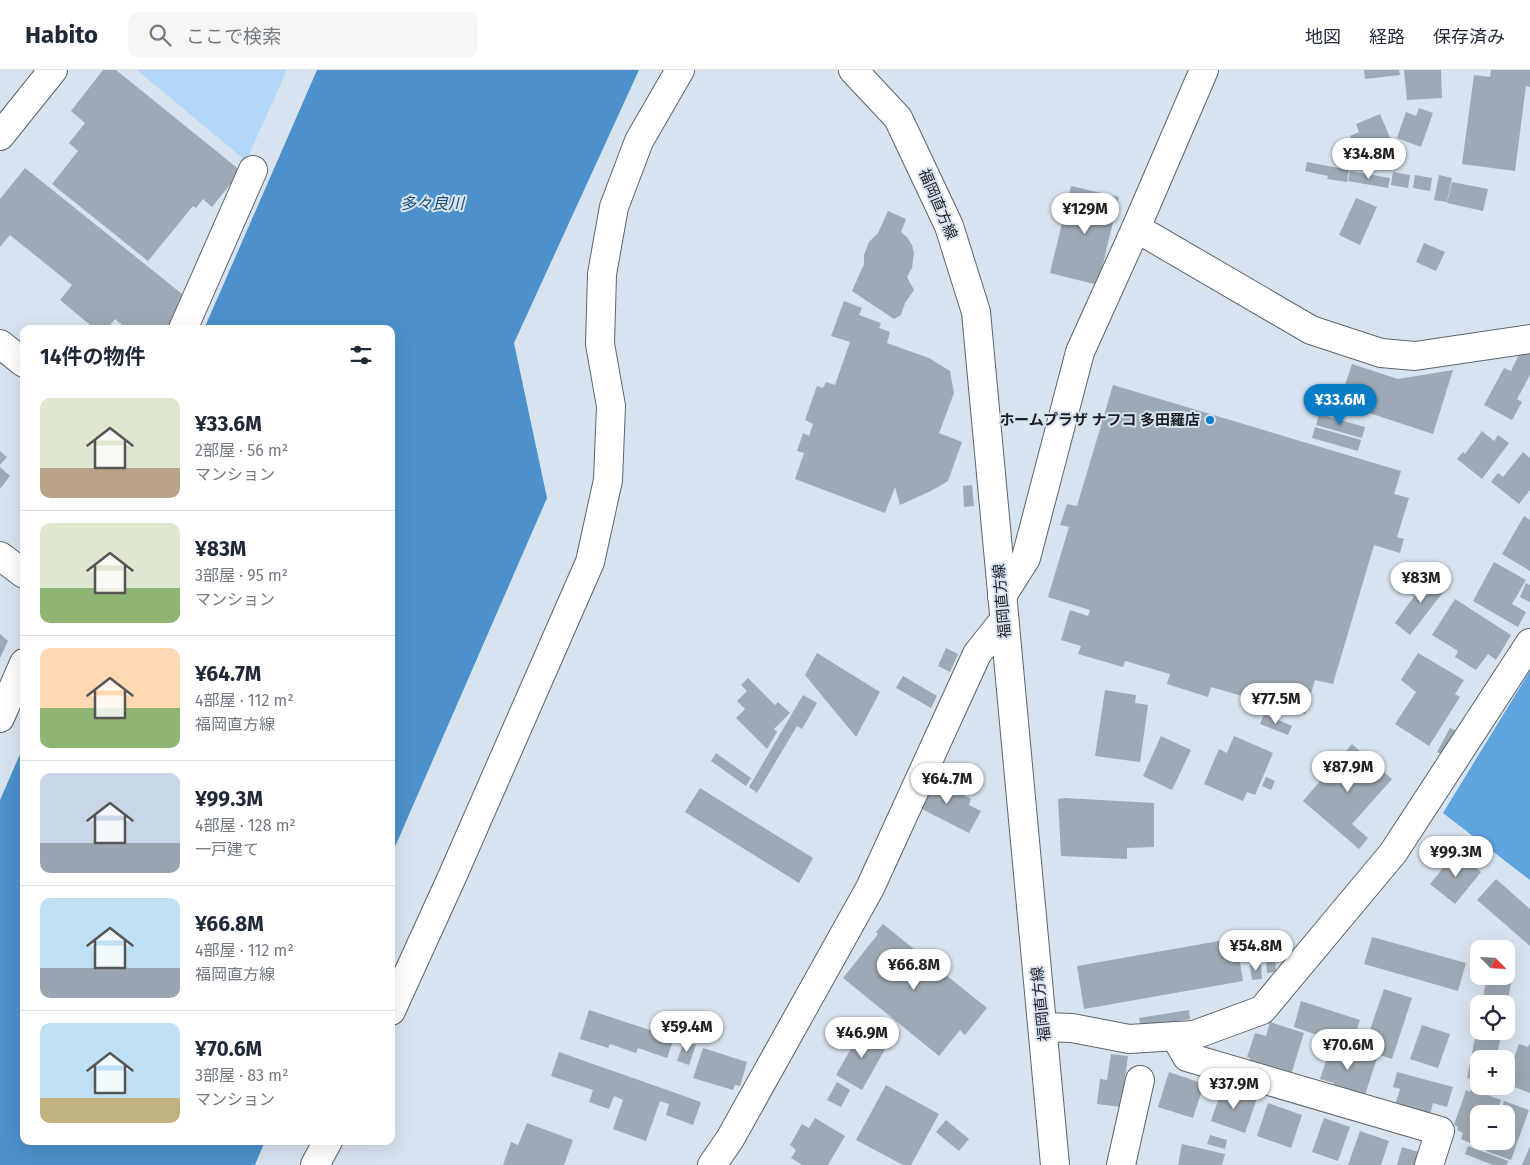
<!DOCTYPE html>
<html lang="ja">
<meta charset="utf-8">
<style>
body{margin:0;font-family:"Fira Sans","Noto Sans JP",sans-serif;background:#f6f6f7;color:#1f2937;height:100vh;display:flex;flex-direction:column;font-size:19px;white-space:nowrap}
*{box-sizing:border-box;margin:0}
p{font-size:16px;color:#747a83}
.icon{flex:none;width:28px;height:28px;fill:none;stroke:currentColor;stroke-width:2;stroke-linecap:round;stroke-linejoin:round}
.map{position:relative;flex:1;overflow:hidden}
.side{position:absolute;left:20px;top:255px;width:375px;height:820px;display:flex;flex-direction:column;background:#fff;border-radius:10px;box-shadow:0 5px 20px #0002}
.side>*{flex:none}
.needle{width:32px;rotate:114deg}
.fabs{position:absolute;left:1470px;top:870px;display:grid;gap:10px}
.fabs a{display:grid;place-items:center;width:45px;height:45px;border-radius:10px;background:#fff;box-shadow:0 5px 20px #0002;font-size:25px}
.price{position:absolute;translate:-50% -42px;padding:0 11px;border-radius:18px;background:#fff;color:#222;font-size:16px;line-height:32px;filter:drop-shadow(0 1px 2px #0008)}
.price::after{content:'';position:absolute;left:50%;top:30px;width:15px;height:11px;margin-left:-8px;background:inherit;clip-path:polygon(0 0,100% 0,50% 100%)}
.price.selected{background:#097dc6;color:#fff}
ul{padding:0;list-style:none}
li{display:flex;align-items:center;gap:15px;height:125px;padding:0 20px}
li+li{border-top:1px solid #e0e1e3}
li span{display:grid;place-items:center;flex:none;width:140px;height:100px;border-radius:10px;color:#555}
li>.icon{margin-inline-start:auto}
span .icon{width:60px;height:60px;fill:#fffc;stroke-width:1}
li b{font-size:21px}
h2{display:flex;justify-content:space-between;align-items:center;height:60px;padding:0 20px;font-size:21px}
header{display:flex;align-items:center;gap:30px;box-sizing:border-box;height:70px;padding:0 25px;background:#fff;border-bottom:1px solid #e0e1e3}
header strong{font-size:24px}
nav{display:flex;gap:28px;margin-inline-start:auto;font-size:18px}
.search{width:350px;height:45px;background:#f6f6f7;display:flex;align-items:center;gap:12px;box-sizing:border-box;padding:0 18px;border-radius:10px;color:#747a83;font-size:19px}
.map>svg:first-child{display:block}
.green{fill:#b2d7f9}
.forest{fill:#5ea4df}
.water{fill:#4c91cb}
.building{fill:#9da9b4}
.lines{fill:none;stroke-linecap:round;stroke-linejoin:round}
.street-casing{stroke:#5a656f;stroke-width:30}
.secondary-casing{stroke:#5a656f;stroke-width:30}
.primary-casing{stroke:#5a656f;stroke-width:30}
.highway-casing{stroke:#5a656f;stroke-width:30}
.street{stroke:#fff;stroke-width:28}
.secondary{stroke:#fff;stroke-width:28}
.primary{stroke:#fff;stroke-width:28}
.highway{stroke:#fff;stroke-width:28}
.poi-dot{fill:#097dc6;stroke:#d7e3ef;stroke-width:2}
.labels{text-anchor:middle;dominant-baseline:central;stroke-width:4;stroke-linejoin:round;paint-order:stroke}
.street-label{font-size:15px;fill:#1b1f23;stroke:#d7e3ef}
.poi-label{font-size:15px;font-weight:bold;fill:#1b1f23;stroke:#d7e3ef;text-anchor:end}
.water-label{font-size:16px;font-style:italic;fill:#194c73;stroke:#d7e3ef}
</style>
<header>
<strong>Habito</strong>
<div class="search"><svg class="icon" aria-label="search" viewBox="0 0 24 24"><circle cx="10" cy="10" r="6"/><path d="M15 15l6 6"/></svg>ここで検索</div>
<nav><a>地図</a><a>経路</a><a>保存済み</a></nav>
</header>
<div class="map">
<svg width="1530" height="1095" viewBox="0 0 1530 1095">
<rect width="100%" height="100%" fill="#d7e3ef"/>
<!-- green -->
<polygon class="green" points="137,0 287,0 246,91"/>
<!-- forest -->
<polygon class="forest" points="1530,601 1530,810 1443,743"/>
<!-- water -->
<g class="water">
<polygon points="317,0 639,0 514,273 547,428 391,786 391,259 204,259"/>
<polygon points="24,675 24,1071 265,1071 255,1095 0,1095 0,730"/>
</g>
<!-- building -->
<g class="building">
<polygon points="103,0 116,0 241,101 212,137 203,129 196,138 193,136 148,191 52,114 78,81 69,73 85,53 71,41"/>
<polygon points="1364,0 1399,0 1400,5 1365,9"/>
<polygon points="1404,0 1441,0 1442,28 1407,30"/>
<polygon points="1491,0 1530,0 1530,17 1526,16 1515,101 1462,94 1474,5 1490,7"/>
<polygon points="1419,38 1433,43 1421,77 1397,68 1406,42 1416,46"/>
<polygon points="1380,44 1394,77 1361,91 1350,66 1359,62 1356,54"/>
<polygon points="1307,92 1349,100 1347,112 1327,109 1328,106 1305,101"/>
<polygon points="25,98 187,228 172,259 127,259 115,249 107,259 95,259 60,230 72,215 10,165 0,177 0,129"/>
<polygon points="1350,101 1390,108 1388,118 1348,111"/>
<polygon points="1393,102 1410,105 1408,118 1391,115"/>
<polygon points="1415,105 1432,108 1430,121 1413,118"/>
<polygon points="1439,105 1452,108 1447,132 1434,130"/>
<polygon points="1452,112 1488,119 1483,141 1447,133"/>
<polygon points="1071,116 1119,127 1098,215 1050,203"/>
<polygon points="1356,128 1377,137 1360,175 1339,165"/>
<polygon points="888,141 906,149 901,162 907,167 912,175 914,183 912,198 907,207 914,220 905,233 901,245 894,249 852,221 864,194 864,185 869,172 878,163"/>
<polygon points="1424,173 1445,182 1436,201 1416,192"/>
<polygon points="844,231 862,238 859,245 881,253 879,258 890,262 887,273 929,288 950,301 954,323 939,363 962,372 948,411 931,421 900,435 895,417 885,443 795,409 804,383 797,381 803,363 809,366 813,354 805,350 817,316 823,318 826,312 835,315 850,272 831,266"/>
<polygon points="1525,272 1530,275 1530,305 1517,329 1522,332 1512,350 1484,335 1504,298 1511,301"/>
<polygon points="1352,294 1398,309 1453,300 1433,364 1339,333"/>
<polygon points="1113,315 1401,401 1394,424 1409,428 1397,467 1404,469 1400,483 1374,475 1333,614 1315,610 1305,644 1211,617 1208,627 1167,614 1170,604 1125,591 1123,597 1078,584 1081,576 1061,570 1070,540 1088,546 1090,540 1048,527 1069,457 1060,455 1067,434 1077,436"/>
<polygon points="1319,344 1365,357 1362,368 1316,355"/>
<polygon points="1315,357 1361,370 1358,381 1312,368"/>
<polygon points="1482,361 1494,371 1498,365 1509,373 1482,409 1457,389 1463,382 1465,384"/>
<polygon points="0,381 7,387 0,395"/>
<polygon points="1523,382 1530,388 1530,420 1519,434 1491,412 1498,403 1503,407"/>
<polygon points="0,397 10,406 0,419"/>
<polygon points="972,415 974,436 964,437 963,416"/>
<polygon points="1524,446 1530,450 1530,501 1502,484"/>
<polygon points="1494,492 1526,510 1512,534 1526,542 1518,557 1473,531"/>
<polygon points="1430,504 1447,517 1410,565 1395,553"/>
<polygon points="1526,513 1530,515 1530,532 1520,527"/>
<polygon points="1455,529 1511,565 1496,590 1488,584 1476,600 1455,587 1458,581 1432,565"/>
<polygon points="0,564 8,571 0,588"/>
<polygon points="946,578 958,584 950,602 938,596"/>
<polygon points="817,583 880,622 856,667 805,605"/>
<polygon points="1418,583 1464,610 1455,624 1460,627 1429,676 1395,654 1416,622 1401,610"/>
<polygon points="903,606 937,626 931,638 896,618"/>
<polygon points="748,608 775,635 778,632 790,643 774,659 777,662 767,679 736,648 745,639 737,631 747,621 741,615"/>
<polygon points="1105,620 1136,625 1135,633 1148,635 1140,692 1095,686"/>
<polygon points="803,625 817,633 802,659 797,656 757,723 749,717"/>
<polygon points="1264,644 1292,656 1288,665 1260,654"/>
<polygon points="1450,658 1463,664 1450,689 1437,682"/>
<polygon points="1161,666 1191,680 1172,720 1143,706"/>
<polygon points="1234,666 1273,683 1255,725 1247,722 1243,731 1204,714 1219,679 1227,683"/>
<polygon points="1352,674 1392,709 1352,754 1368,768 1359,779 1303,731"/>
<polygon points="716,683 751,708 746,716 711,691"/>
<polygon points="927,706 971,729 969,735 981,741 969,763 912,734"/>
<polygon points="1266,707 1275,711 1271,720 1262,716"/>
<polygon points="700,718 813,788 799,813 685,742"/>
<polygon points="1065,728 1154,733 1154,777 1127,778 1127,789 1061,786 1058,729"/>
<polygon points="1457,781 1481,802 1455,834 1430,814"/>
<polygon points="1496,809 1530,839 1530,876 1477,830"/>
<polygon points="883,854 987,938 965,965 960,960 939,986 843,908 878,864 876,862"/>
<polygon points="1372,867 1466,893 1458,921 1364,894"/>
<polygon points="1236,868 1243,911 1084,939 1077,896"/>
<polygon points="1275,888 1276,902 1267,903 1266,889"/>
<polygon points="1506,891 1515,893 1507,934 1482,934 1487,906 1506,906"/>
<polygon points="1261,893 1262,909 1252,910 1250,895"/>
<polygon points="1384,919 1412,928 1392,989 1363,980"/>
<polygon points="1301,931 1360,950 1351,977 1294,957"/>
<polygon points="589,940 674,968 667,988 638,978 636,983 610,974 608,978 580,969"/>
<polygon points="1189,940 1190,949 1141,957 1139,948"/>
<polygon points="1270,952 1304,963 1290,1008 1248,994 1250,988 1247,987 1255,963 1266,966"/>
<polygon points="1478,953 1479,961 1502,961 1496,989 1479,989 1479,1010 1467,1008"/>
<polygon points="1422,955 1450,964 1438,998 1410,989"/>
<polygon points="862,959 888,974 862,1020 836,1005"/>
<polygon points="684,971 696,975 689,995 677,991"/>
<polygon points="1332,973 1377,988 1364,1028 1331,1021 1334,1013 1320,1009"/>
<polygon points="1530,973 1530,1023 1506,1014 1506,1010 1519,974 1528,977"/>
<polygon points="703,978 747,992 740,1016 735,1015 733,1020 693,1008"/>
<polygon points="559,982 701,1032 693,1055 666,1045 669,1034 660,1031 646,1071 613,1059 623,1030 614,1026 609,1039 589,1032 593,1020 551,1006"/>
<polygon points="1111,984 1128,986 1121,1037 1097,1034 1100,1009 1107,1010"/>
<polygon points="1169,1002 1204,1014 1193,1048 1158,1037"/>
<polygon points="1397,1002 1453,1017 1447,1037 1433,1033 1430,1045 1395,1035 1400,1019 1393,1017"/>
<polygon points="837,1012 850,1020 841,1037 827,1030"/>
<polygon points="886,1015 939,1044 911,1095 903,1095 856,1070"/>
<polygon points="1223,1016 1257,1028 1245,1063 1211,1051"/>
<polygon points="1471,1019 1501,1030 1496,1044 1479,1044 1479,1071 1482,1071 1480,1077 1461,1069 1463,1063 1457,1060 1458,1057 1454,1055 1466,1020 1470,1022"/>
<polygon points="1504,1031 1529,1040 1511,1090 1486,1081 1490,1071 1506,1071 1506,1044 1500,1044"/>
<polygon points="1268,1033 1302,1045 1291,1078 1257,1066"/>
<polygon points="815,1048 845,1066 828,1095 802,1095 791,1088 796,1080 790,1075 802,1054 809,1058"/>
<polygon points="1324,1048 1350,1057 1338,1091 1312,1082"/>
<polygon points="946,1050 969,1069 959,1081 936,1062"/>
<polygon points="527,1053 573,1070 564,1095 503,1095 511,1072 518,1075"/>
<polygon points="1360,1061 1389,1071 1381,1095 1348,1095"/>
<polygon points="1210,1065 1227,1070 1225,1079 1207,1074"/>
<polygon points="1182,1074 1225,1084 1222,1095 1178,1095"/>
<polygon points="1468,1076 1508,1091 1507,1095 1493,1095 1465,1084"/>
<polygon points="1530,1076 1530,1095 1522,1095"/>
<polygon points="1402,1077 1422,1083 1419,1095 1397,1095"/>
</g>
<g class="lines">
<defs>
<g id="street">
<polyline points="1204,0 1136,158 1311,260 1381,283 1415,286 1530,269"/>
<polyline points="183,259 253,100"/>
<polyline points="1002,526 1026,488 1080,282 1136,158"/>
<polyline points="1044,957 1072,958 1129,969 1194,965 1262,940 1393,783 1530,573"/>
<polyline points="1175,966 1187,987 1440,1061 1429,1095"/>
<polyline points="712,1095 730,1069 870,818 977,584 1004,550"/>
<polyline points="1121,1095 1140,1010"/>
</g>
<g id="secondary">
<polyline points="0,274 24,293"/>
<polyline points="0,486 24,504"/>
<polyline points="0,648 24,593"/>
<polyline points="391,941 452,807 590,492 608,410 611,336 600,274 602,204 614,137 639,71 680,0"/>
<polyline points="315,1095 328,1071"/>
</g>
<polyline id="primary" points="853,0 898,48 949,156 976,242 1055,1095"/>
<polyline id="highway" points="0,66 53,0"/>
</defs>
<!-- street casing -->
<use href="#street" class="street-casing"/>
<!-- secondary casing -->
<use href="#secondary" class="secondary-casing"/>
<!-- primary casing -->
<use href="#primary" class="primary-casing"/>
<!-- highway casing -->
<use href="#highway" class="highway-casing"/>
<!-- street -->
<use href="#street" class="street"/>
<!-- secondary -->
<use href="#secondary" class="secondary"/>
<!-- primary -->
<use href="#primary" class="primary"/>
<!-- highway -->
<use href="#highway" class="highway"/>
</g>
<!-- markers -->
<circle class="poi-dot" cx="1210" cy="350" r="5"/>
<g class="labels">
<!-- street labels -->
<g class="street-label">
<text transform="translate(938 134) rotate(67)">福岡直方線</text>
<text transform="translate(1002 531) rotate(-95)">福岡直方線</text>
<text transform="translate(1041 934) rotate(-96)">福岡直方線</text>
</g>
<!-- poi labels -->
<g class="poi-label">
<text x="1200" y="350">ホームプラザ ナフコ 多田羅店</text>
</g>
<!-- water labels -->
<g class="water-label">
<text x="432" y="133">多々良川</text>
</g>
</g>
</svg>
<div class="fabs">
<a><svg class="needle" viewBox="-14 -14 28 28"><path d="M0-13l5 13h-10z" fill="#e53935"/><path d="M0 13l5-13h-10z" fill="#747a83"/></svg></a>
<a><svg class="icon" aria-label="locate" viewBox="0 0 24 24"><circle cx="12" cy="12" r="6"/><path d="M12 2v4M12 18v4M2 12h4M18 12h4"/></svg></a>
<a>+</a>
<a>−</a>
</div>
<b class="price" style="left:1369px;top:110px">¥34.8M</b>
<b class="price" style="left:1085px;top:165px">¥129M</b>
<b class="price selected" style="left:1340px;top:356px">¥33.6M</b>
<b class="price" style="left:1421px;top:534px">¥83M</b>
<b class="price" style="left:1276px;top:655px">¥77.5M</b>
<b class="price" style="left:1348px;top:723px">¥87.9M</b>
<b class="price" style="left:947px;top:735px">¥64.7M</b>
<b class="price" style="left:1456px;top:808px">¥99.3M</b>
<b class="price" style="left:1256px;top:902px">¥54.8M</b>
<b class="price" style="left:914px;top:921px">¥66.8M</b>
<b class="price" style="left:687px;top:983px">¥59.4M</b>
<b class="price" style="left:862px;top:989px">¥46.9M</b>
<b class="price" style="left:1348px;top:1001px">¥70.6M</b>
<b class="price" style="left:1234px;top:1040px">¥37.9M</b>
<section class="side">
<h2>14件の物件<svg class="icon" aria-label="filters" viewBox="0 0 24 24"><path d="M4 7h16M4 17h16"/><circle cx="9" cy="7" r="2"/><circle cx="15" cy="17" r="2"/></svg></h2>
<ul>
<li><span style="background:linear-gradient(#dfe7d0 70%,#b9a48a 0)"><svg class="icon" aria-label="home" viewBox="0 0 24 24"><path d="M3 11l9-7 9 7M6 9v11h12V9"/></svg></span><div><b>¥33.6M</b><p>2部屋 · 56 m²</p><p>マンション</p></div></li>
<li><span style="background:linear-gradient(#dfe7d0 65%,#8fb573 0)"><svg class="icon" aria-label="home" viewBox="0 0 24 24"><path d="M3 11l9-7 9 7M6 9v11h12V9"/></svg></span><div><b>¥83M</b><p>3部屋 · 95 m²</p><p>マンション</p></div></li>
<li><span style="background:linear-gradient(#ffd9b3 60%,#8fb573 0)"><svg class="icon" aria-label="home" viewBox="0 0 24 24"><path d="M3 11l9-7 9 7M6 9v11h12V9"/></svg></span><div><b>¥64.7M</b><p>4部屋 · 112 m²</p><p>福岡直方線</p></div></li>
<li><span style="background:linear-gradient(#c9d6e8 70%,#9aa5b1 0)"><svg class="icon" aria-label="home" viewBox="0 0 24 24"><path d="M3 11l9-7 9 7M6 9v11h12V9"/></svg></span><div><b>¥99.3M</b><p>4部屋 · 128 m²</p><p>一戸建て</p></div></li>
<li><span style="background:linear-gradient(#bfe0f5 70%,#9aa5b1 0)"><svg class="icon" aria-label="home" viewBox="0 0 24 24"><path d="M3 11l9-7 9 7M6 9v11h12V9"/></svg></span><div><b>¥66.8M</b><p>4部屋 · 112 m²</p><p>福岡直方線</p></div></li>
<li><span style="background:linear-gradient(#bfe0f5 75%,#c2b280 0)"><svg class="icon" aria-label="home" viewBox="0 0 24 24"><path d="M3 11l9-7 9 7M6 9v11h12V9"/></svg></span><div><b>¥70.6M</b><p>3部屋 · 83 m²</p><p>マンション</p></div></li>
</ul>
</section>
</div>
